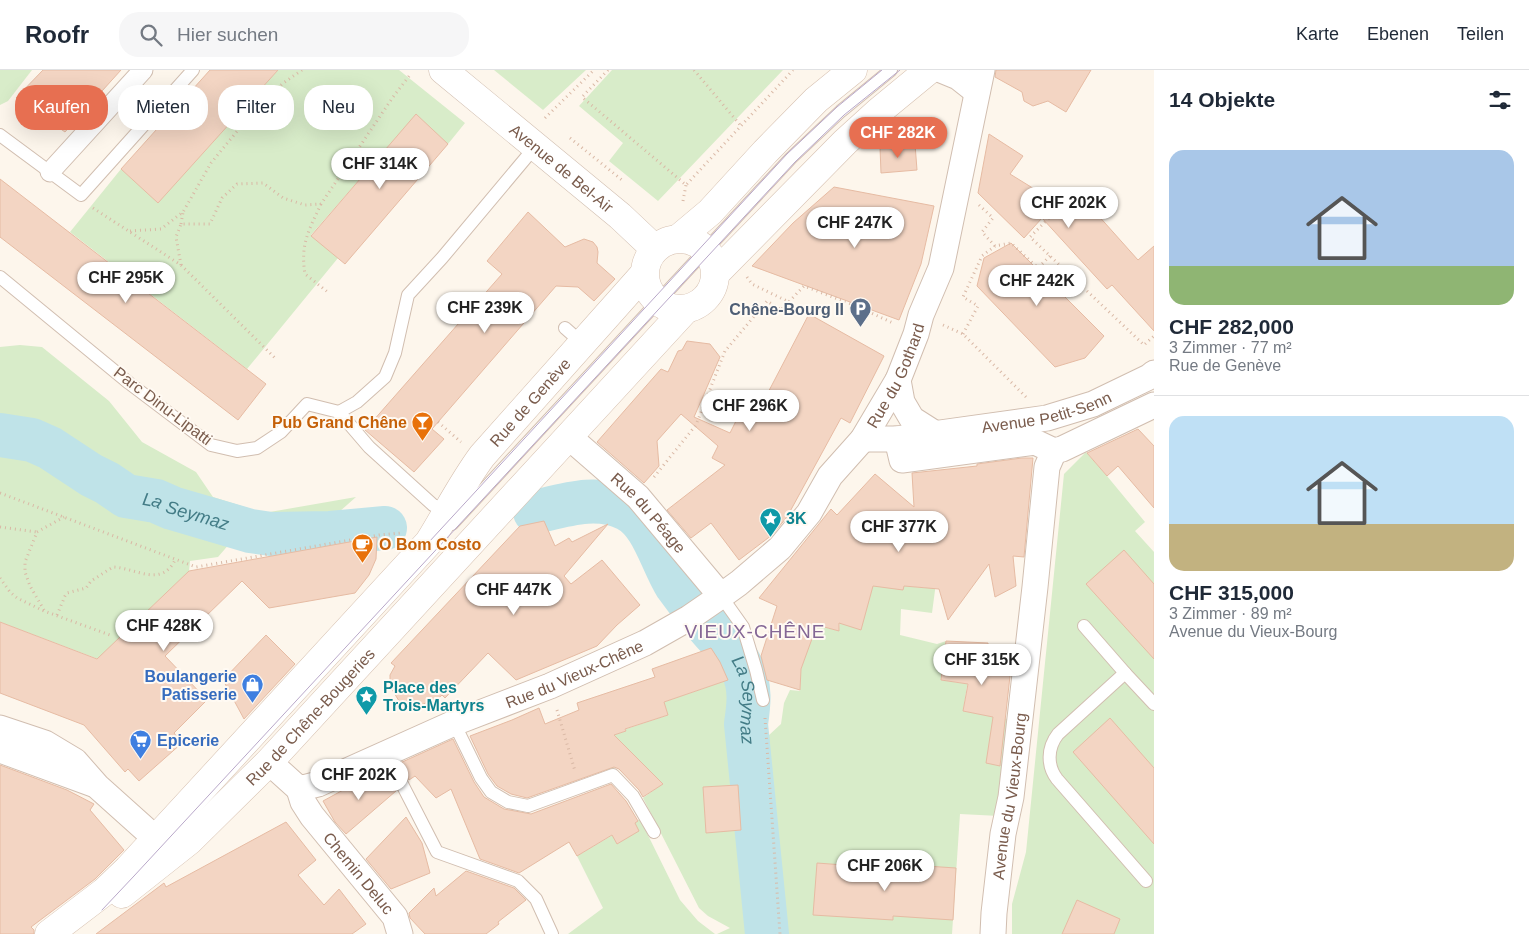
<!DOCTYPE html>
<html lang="de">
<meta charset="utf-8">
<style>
body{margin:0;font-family:Arial,sans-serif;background:#f6f6f7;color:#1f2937;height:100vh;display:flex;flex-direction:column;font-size:19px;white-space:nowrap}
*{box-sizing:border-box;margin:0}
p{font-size:16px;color:#747a83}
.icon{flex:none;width:28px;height:28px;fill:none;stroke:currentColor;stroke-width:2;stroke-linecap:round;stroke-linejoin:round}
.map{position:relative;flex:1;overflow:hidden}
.sheet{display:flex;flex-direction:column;background:#fff;width:375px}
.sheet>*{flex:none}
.guide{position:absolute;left:15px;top:15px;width:475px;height:45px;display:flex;gap:10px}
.price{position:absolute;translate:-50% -42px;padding:0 11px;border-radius:18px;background:#fff;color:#222;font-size:16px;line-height:32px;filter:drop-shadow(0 1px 2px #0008)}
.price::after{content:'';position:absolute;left:50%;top:30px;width:15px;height:11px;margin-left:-8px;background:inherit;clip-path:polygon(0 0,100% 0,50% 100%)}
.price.active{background:#e76f51;color:#fff}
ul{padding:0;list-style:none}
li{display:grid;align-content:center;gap:10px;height:265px;padding:0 15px}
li+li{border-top:1px solid #e0e1e3}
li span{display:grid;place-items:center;height:155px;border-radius:15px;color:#555}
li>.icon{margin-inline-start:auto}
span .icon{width:90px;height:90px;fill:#fffc;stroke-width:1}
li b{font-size:21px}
h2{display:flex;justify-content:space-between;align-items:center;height:60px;padding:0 15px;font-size:21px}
.tag{padding:0 18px;border-radius:20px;background:#fff;box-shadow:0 5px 20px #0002;font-size:18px;line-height:45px}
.tag.active{background:#e76f51;color:#fff}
header{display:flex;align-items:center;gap:30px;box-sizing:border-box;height:70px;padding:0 25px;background:#fff;border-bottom:1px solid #e0e1e3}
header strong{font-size:24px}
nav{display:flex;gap:28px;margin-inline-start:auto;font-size:18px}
.search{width:350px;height:45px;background:#f6f6f7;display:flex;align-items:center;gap:12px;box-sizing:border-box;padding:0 18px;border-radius:20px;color:#747a83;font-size:19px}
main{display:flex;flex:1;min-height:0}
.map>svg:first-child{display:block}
.green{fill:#d8ecc9}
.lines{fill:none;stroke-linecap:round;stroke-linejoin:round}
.river{stroke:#bfe3e8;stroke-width:44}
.building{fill:#f3d5c3;stroke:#e6bba3}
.service-casing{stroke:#d1beb0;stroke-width:14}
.pedestrian-casing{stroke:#d1beb0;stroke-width:21}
.minor-casing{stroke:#d1beb0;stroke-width:27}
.tertiary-casing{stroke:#d1beb0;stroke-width:29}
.secondary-casing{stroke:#d6c0b0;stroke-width:29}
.path{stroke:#d9b8a5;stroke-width:3;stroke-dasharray:1 4;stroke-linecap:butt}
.service{stroke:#fff;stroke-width:12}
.pedestrian{stroke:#fff;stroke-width:19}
.minor{stroke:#fff;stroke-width:25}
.tertiary{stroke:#fff;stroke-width:28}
.secondary{stroke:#fff;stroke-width:28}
.tram{stroke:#b9a8c9;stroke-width:1}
.labels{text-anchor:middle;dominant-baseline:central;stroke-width:4;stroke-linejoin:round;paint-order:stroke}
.street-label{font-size:16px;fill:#7a5c4d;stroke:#fffaf3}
.service-label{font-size:16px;font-weight:bold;fill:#4e5e75;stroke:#fffaf3;text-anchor:end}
.food-label{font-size:16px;font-weight:bold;fill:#c56008;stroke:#fffaf3;text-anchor:end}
.culture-label{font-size:16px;font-weight:bold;fill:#0d838f;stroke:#fffaf3;text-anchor:start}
.shop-label{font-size:16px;font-weight:bold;fill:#366cbe;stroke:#fffaf3;text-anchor:end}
.water-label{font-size:18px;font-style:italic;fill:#437c86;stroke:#fffaf3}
.quarter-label{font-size:19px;letter-spacing:1px;fill:#846695;stroke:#fffaf3}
</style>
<header>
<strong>Roofr</strong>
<div class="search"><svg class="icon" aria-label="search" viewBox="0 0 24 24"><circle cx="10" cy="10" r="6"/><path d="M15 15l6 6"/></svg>Hier suchen</div>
<nav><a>Karte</a><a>Ebenen</a><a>Teilen</a></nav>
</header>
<main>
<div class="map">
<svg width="1154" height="864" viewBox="0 0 1154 864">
<rect width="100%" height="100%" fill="#fdf6ec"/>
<!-- green -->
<g class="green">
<polygon points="0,0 32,0 8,31 0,35"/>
<polygon points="278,0 399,0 465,53 448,74 416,45 311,165 338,188 247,299 70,162 121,99 158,132"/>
<polygon points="494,0 586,0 543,40"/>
<polygon points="612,0 783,0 658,131 609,91 623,73 579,36"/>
<polygon points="20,275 42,277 109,331 142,372 196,402 213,427 264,443 356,427 330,450 244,457 218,487 190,491 189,501 98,589 0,552 0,277"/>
<polygon points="1086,382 1107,406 1145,452 1135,461 1154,482 1154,864 1012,864 1012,834 1026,782 1064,404"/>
<polygon points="939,490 932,543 901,539 900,565 937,574 946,571 941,610 960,613 961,610 968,610 963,641 1013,650 999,746 960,744 952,864 783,864 768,666 781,654 784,633 790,620 800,621 801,599 816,555 839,561 844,499 904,516 925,518"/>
<path d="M728,610C735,626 736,643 735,661L750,864H717L730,858L708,846L699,838L643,728L662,714L631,682L614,698L607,702L597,670L626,661V659L668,645L664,632Z"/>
<polygon points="640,749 680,830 698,851 715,864 568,864 603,838 577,786"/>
</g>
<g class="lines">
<!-- river -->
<g class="river">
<path id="s1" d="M0,365L32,370L50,378L91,405L107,413L126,426L156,431L172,438L250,461L271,464L330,463L385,458"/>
<path id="s2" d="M535,442C565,435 597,424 627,439C653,452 661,491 676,515C687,530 699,546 711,560C721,572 736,583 742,598C751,617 749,634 746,654L767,864"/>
</g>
</g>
<!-- building -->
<g class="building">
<polygon points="43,0 121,0 65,62 16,28"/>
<polygon points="210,0 278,0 158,133 121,99"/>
<polygon points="996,0 1091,0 1066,42 1048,31 1033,36 1024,31 1022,22 995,7"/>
<polygon points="416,44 448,74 345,194 311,166"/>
<polygon points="989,64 1023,86 1010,104 1065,138 1080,125 1138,190 1154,176 1154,261 1112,215 1107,219 1042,148 1024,168 978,123"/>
<polygon points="915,74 917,100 881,103 880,77"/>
<polygon points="0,109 266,314 238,350 0,167"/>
<polygon points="834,117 934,136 921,194 899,250 752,196 793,153"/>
<polygon points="528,142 565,177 584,169 593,172 597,177 598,182 597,193 615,209 594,231 578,217 556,216 432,359 444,369 414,402 365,360 502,204 487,191"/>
<polygon points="1011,173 1104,266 1085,288 1055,297 977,216 984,188"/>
<polygon points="809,244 884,286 850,353 841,348 787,447 772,465 739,490 711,453 691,468 667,440 725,395 712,388 718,376 681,344 657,371 659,396 644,413 597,372 661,299 668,302 678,281 682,280 687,271 710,274 720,287 694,347 730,363 742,339 746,340 751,329 762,334"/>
<polygon points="1138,359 1154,376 1154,438 1118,396 1107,406 1087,383"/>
<polygon points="1022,388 1033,388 1024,487 1013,486 1016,516 995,527 989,494 948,550 939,519 904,516 903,520 873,516 861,560 839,553 839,561 817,555 801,599 800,620 767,610 761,586 777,536 759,528 831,439 837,445 875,404 914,437 912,403 977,396 977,394"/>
<polygon points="544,451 555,476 569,468 572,472 608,454 564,506 571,514 602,490 640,535 617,555 597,576 516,610 488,583 445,628 442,625 433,633 431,631 418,636 409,635 399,631 390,616 390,605 395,596 391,593 520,456"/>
<polygon points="377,467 376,489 369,505 355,523 269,538 242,511 165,586 207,630 174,663 182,673 139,711 128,699 125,702 84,655 0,623 0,552 97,589 189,501"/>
<polygon points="1124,480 1154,514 1154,589 1086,514"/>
<polygon points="266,565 295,594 244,649 223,610"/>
<polygon points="946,571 988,573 988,578 1001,581 1000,586 1012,588 1000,696 986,693 993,647 963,641 968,614 941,610"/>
<polygon points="711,578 720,592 728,610 664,632 668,645 625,659 626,661 614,665 663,714 643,727 639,720 619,699 614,697 527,728 511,724 497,716 488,704 470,666 512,650 539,638 545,654 579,640 577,633 655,607 652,599"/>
<polygon points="1110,648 1154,698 1154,774 1073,682"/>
<polygon points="453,669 474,712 484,727 504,739 531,744 611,714 626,731 638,751 635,753 639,761 617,774 612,765 577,786 569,772 519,803 480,789 451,719 436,728 415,706 409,710 400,693"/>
<polygon points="0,695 67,720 94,734 90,740 124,780 95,809 31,857 34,860 34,864 0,864"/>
<polygon points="385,700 396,721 346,764 335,752 323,731 356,713"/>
<polygon points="738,715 741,760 706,763 703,717"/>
<polygon points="406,747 422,773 430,803 391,819 366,789"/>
<polygon points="286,752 316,790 298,805 324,835 339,819 366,854 352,864 96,864 164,813 166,817"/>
<polygon points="817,793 896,799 896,794 956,798 953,850 893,846 893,850 813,845"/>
<polygon points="466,801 514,818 526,830 498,852 499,854 486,864 425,864 410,848 409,843 434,818 436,826"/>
<polygon points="1077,830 1120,849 1114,864 1062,864"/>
</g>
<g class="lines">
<defs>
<g id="service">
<polyline points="0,65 81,125 193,0"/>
<polyline points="0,207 129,313 211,375 237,381 257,378 281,362 307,334 339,342"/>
<polyline points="565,258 582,273"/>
<polyline points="448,442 433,435 369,377 339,342 357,332 385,307 395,283 408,225 442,188 535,77"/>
<polyline points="452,454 791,88 841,41 891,0"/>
<polyline points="721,526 743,557 756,600 763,630"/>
<polyline points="1084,556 1125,603"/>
<polyline points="454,653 481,708 491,722 508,732 528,736 613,705 633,726 654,762"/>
<polyline points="386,683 437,782 518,811 536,829 552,864"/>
<path d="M1146,811L1057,709C1047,696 1047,678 1058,664L1125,603L1154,634"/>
</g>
<polyline id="pedestrian" points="50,102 143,0"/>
<g id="minor">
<polyline points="941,0 958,7 977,22"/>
<polyline points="898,310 902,332 912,349 934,363"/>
<path id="s3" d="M569,367L638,427L721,526"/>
<path id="s4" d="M863,369H897L1047,348L1093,334L1149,307L1154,303"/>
<polyline points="897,369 902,390 1035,372 1054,381 1062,379 1154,335"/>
<polyline points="0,658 45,673 75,691 97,716 155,768"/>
<polyline points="0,680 93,714"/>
<path id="s5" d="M269,692L299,719L318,714L454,653L550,616L645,573L689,548L721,526L739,513L780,478L809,443L830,406L863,369L898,310L916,264L921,245L941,198L982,0"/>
<path id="s6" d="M299,719L303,732L312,746L395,847L400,864"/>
<path id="s7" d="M993,864L994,843L1003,764L1011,727L1035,517L1047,397L1054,381"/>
</g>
<g id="tertiary">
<path id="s8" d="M443,0L620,146L655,179"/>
</g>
<g id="secondary">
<polyline points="679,168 710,142 765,82 816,30 853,0"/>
<circle cx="680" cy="204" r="35"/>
<polyline points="716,203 845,72 878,42 929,0"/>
<path id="s9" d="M122,824L189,771L269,692L686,239"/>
<path id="s10" d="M49,864L104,822L128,799L429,472C447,443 462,413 482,386L644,204"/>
</g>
</defs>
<!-- service casing -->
<use href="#service" class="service-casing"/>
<!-- pedestrian casing -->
<use href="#pedestrian" class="pedestrian-casing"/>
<!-- minor casing -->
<use href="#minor" class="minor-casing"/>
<!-- tertiary casing -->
<use href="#tertiary" class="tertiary-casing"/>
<!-- secondary casing -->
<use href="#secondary" class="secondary-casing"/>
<!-- path -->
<g class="path">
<polyline points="608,0 582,27 686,115 793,0"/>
<polyline points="694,0 741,56"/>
<polyline points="545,48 594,0"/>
<polyline points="570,68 622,110"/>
<polyline points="1077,120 1030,167 1144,275 1154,266"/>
<polyline points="683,131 686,115"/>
<path d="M321,134C309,160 300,174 305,204L329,223"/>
<polyline points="979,135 993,148 982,162 995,176 1011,173 1038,198 1050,186"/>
<polyline points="93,138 181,195 275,288"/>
<polyline points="181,154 183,142"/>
<polyline points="130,161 161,159 183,142 211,93 243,54 282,14 302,0"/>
<polyline points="181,195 176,167 181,154 210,154 222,128 237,114 263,113 283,128 305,135 321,134 393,27 410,5"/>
<polyline points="747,207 752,214 789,232"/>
<polyline points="943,255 963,264 1026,327"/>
<polyline points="963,264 978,236 963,227 982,186 995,176"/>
<polyline points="438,352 461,372"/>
<polyline points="654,407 696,355 725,281 767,231 781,240 804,216 856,236 893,253"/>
<polyline points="0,423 196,497 379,465 401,463"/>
<polyline points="0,457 37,462"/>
<polyline points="0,508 10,522 17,528 44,541 110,565"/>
<polyline points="44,540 30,516 25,502 25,492 37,462 64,447"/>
<path d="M57,545L65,526L67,523L86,518L91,511L113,497C136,498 161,518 175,490"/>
<polyline points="557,640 575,701"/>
<polyline points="765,648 780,864"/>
</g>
<!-- service -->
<use href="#service" class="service"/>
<!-- pedestrian -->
<use href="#pedestrian" class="pedestrian"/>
<!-- minor -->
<use href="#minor" class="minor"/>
<!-- tertiary -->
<use href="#tertiary" class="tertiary"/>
<!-- secondary -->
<use href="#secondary" class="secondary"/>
<!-- tram -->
<g class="tram">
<polyline points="429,472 787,84 837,37 882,0"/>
<polyline points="102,840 134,806 795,92 844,45 900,0"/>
</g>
</g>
<!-- icons -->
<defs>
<symbol id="parking-pin" viewBox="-11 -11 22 30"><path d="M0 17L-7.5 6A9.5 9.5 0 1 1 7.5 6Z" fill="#5c6f8a" stroke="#fffaf3"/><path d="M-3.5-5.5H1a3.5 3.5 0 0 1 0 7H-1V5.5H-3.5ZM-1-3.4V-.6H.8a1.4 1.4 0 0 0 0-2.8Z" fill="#fff"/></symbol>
<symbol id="bar-pin" viewBox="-11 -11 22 30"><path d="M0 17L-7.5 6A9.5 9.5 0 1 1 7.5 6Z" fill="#e8710a" stroke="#fffaf3"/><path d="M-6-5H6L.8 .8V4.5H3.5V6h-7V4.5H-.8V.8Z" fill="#fff"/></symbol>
<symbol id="sight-pin" viewBox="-11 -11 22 30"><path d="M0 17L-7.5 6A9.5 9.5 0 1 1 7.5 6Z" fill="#0f9aa8" stroke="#fffaf3"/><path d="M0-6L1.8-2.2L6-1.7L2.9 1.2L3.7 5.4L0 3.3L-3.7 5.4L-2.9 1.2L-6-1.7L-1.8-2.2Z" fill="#fff"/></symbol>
<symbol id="cafe-pin" viewBox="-11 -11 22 30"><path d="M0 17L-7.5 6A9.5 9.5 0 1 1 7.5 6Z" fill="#e8710a" stroke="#fffaf3"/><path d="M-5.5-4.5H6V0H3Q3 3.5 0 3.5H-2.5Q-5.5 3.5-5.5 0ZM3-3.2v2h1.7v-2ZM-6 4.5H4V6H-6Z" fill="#fff"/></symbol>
<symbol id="shop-pin" viewBox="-11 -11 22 30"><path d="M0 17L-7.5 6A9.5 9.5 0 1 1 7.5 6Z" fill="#3f7fe0" stroke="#fffaf3"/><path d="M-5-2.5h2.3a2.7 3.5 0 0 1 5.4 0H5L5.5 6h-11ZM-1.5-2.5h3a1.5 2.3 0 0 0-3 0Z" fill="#fff"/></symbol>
<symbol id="supermarket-pin" viewBox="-11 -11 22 30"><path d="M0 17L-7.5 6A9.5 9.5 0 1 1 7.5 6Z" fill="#3f7fe0" stroke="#fffaf3"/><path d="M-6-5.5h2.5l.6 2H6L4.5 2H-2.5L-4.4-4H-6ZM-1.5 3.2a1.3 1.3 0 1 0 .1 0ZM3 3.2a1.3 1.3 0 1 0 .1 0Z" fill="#fff"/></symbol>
</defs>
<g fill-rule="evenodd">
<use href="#parking-pin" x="848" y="226" width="25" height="34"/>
<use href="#bar-pin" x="410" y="340" width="25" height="34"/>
<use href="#sight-pin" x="758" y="436" width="25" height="34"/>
<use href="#cafe-pin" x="350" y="462" width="25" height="34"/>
<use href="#shop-pin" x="240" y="602" width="25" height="34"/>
<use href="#sight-pin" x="354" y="614" width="25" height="34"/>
<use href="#supermarket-pin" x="128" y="658" width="25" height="34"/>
</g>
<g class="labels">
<!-- street labels -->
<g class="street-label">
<text stroke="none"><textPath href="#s8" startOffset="154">Avenue de Bel-Air</textPath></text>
<text stroke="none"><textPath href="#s5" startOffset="791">Rue du Gothard</textPath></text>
<text stroke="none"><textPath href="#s10" startOffset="720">Rue de Genève</textPath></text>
<text transform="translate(163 336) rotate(37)">Parc Dinu-Lipatti</text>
<text stroke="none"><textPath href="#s4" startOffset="186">Avenue Petit-Senn</textPath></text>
<text stroke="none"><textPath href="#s3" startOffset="110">Rue du Péage</textPath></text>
<text stroke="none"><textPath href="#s5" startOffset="339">Rue du Vieux-Chêne</textPath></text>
<text stroke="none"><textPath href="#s9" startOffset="259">Rue de Chêne-Bougeries</textPath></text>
<text stroke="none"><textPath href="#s7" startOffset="139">Avenue du Vieux-Bourg</textPath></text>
<text stroke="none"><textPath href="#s6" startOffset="104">Chemin Deluc</textPath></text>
</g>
<!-- service labels -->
<g class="service-label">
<text x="844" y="239">Chêne-Bourg II</text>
</g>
<!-- food labels -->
<g class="food-label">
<text x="407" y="352">Pub Grand Chêne</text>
<text x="379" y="474" text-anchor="start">O Bom Costo</text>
</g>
<!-- culture labels -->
<g class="culture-label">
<text x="786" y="448">3K</text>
<text x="383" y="617">Place des<tspan x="383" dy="18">Trois-Martyrs</tspan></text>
</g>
<!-- shop labels -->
<g class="shop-label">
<text x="237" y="606">Boulangerie<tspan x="237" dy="18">Patisserie</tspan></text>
<text x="157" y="670" text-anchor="start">Epicerie</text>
</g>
<!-- water labels -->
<g class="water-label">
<text stroke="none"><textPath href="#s1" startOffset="204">La Seymaz</textPath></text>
<text stroke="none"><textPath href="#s2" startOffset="325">La Seymaz</textPath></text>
</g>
<!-- quarter labels -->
<g class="quarter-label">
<text x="755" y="561">VIEUX-CHÊNE</text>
</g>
</g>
</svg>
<b class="price active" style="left:898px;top:89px">CHF 282K</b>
<b class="price" style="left:380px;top:120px">CHF 314K</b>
<b class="price" style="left:1069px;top:159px">CHF 202K</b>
<b class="price" style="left:855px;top:179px">CHF 247K</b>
<b class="price" style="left:126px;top:234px">CHF 295K</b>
<b class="price" style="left:1037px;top:237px">CHF 242K</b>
<b class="price" style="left:485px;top:264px">CHF 239K</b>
<b class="price" style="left:750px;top:362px">CHF 296K</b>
<b class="price" style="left:899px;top:483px">CHF 377K</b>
<b class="price" style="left:514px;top:546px">CHF 447K</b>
<b class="price" style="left:164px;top:582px">CHF 428K</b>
<b class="price" style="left:982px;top:616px">CHF 315K</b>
<b class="price" style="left:359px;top:731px">CHF 202K</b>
<b class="price" style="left:885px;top:822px">CHF 206K</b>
<div class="guide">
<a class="tag active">Kaufen</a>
<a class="tag">Mieten</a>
<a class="tag">Filter</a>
<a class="tag">Neu</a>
</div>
</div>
<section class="sheet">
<h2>14 Objekte<svg class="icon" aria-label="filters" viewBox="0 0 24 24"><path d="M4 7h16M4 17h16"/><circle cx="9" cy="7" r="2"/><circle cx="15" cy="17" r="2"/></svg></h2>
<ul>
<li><span style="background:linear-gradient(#a9c7e8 75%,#8fb573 0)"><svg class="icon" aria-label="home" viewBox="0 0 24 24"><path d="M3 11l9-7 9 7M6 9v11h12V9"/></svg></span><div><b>CHF 282,000</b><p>3 Zimmer · 77 m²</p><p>Rue de Genève</p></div></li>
<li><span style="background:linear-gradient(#bfe0f5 70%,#c2b280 0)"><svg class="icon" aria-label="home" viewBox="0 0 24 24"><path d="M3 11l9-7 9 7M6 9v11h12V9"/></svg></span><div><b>CHF 315,000</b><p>3 Zimmer · 89 m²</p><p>Avenue du Vieux-Bourg</p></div></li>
</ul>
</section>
</main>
